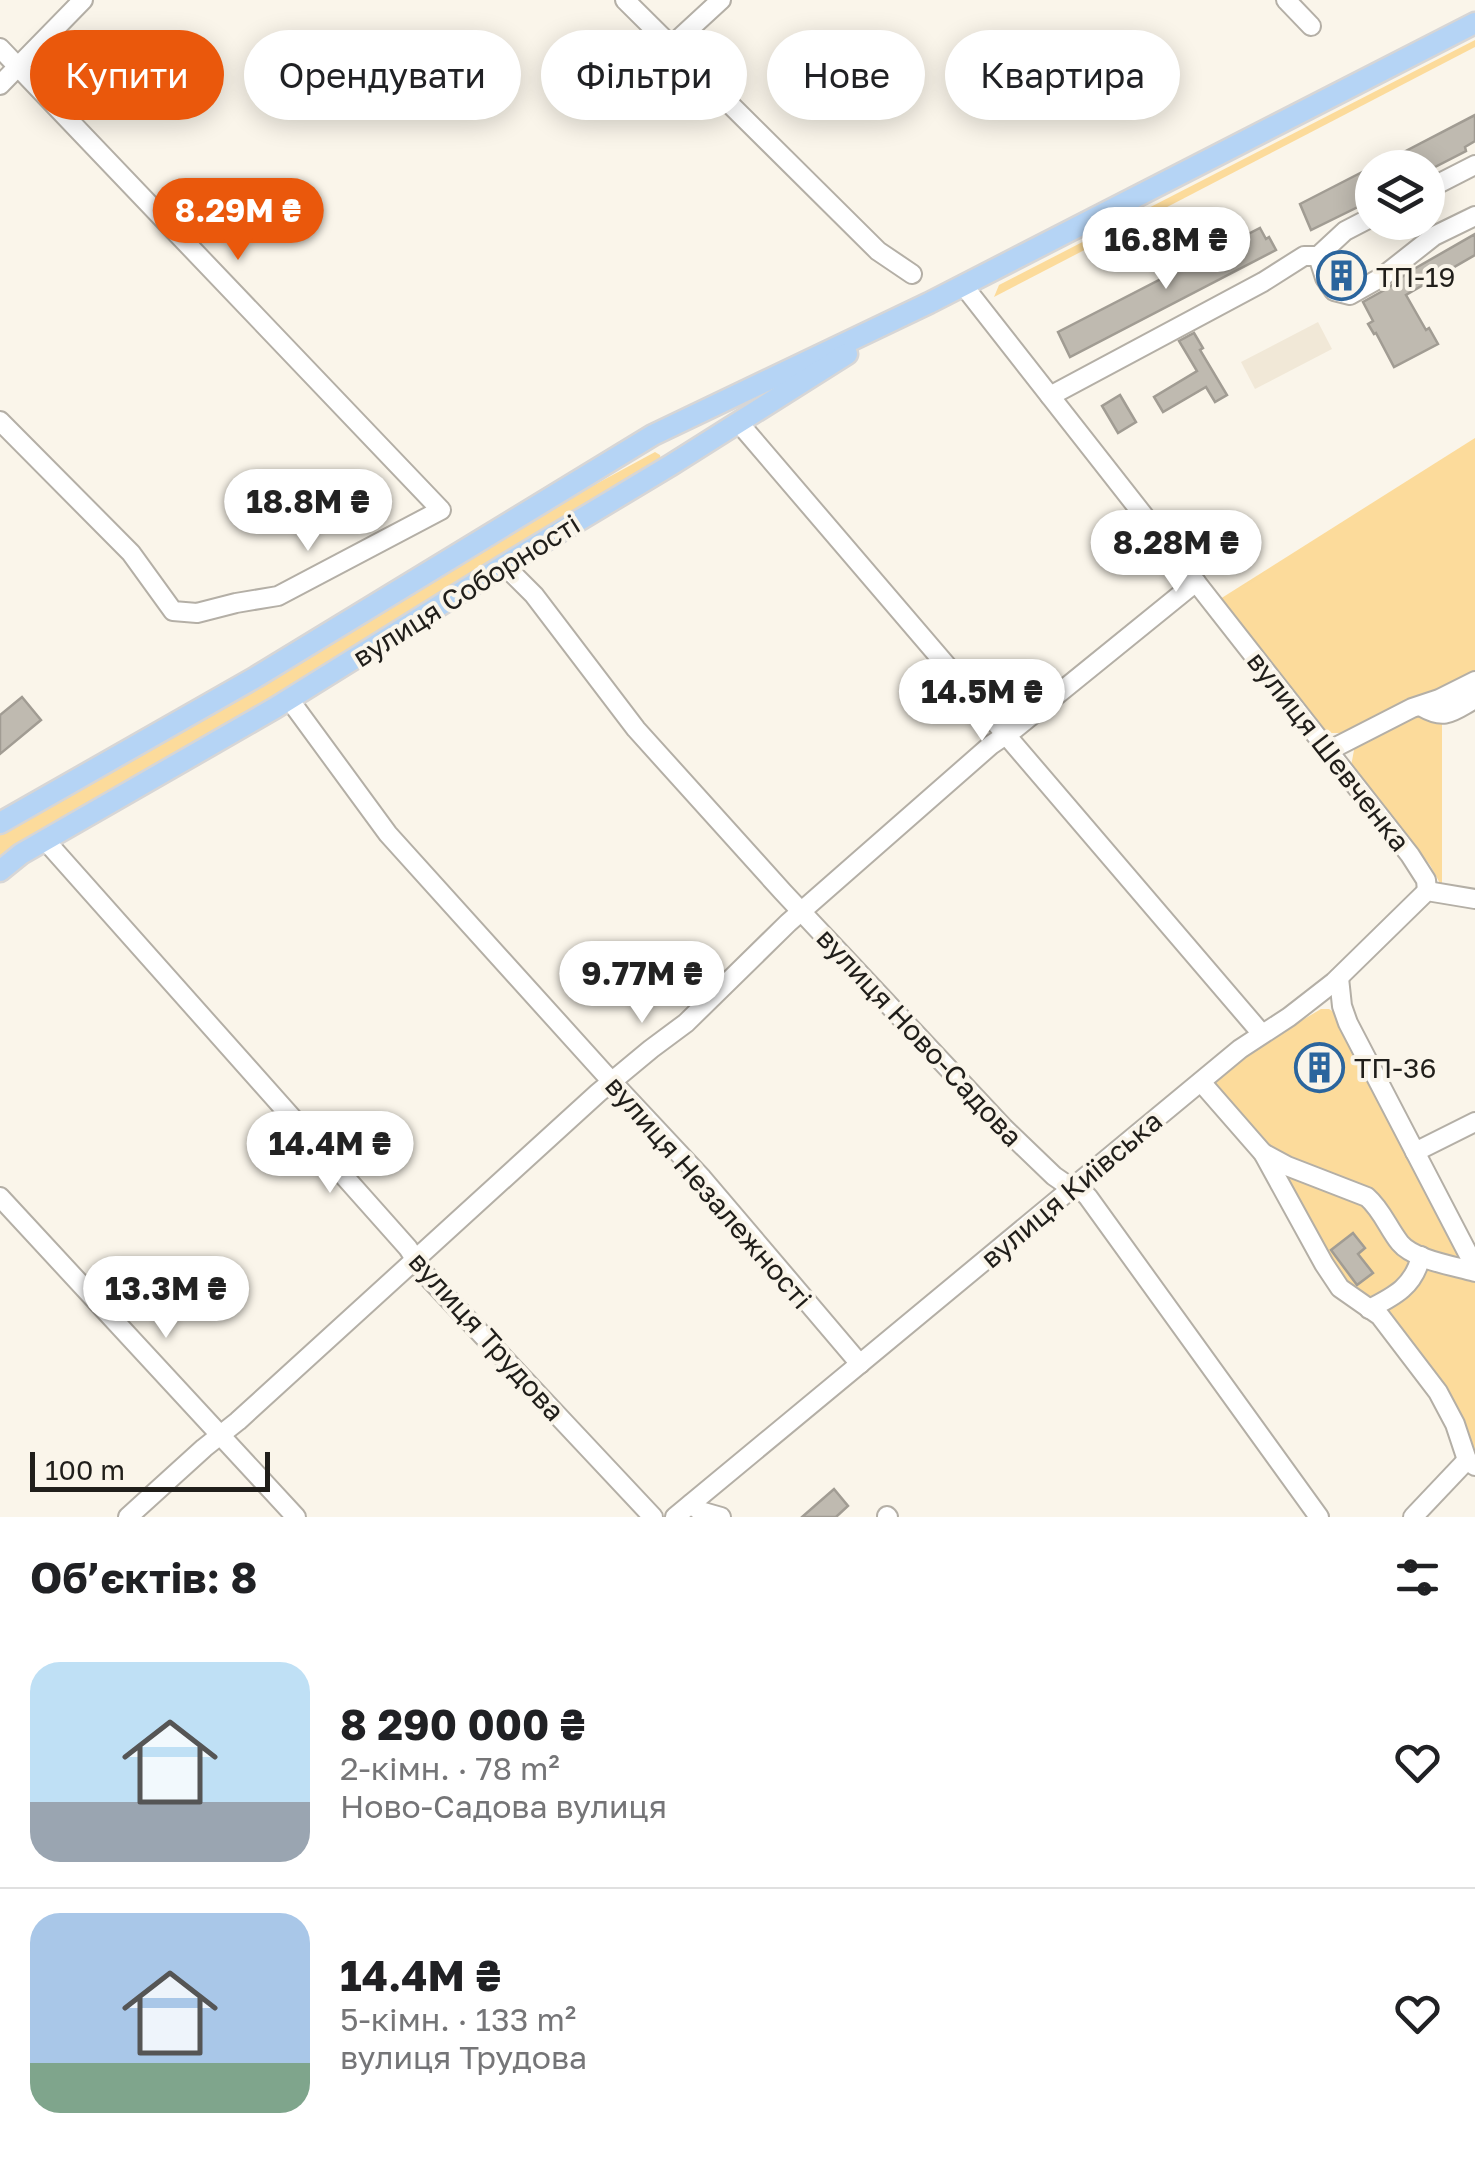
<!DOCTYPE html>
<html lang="uk">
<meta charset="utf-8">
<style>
body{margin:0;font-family:"Golos Text",sans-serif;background:#f2f2f2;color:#202124;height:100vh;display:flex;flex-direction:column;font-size:38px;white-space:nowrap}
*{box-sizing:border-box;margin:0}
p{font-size:32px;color:#757577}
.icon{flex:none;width:55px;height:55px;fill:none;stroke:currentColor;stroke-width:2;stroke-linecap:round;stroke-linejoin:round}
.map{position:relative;height:1517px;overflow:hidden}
.side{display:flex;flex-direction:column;background:#fff;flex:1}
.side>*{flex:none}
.top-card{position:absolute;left:30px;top:30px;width:1415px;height:90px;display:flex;gap:20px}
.controls{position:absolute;left:1355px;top:150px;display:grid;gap:20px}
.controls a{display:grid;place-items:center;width:90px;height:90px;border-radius:50%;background:#fff;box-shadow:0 5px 25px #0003;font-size:50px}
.scale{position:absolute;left:30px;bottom:25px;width:240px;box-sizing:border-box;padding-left:10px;border:5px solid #201e1a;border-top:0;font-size:28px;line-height:35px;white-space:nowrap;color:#201e1a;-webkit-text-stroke:8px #faf5ea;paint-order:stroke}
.price{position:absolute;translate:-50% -85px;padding:0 22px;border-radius:35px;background:#fff;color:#222;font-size:32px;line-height:65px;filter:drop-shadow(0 2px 5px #0008)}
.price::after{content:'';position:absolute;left:50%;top:60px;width:30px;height:22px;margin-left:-15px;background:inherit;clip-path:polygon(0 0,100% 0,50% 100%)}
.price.selected{background:#ea580c;color:#fff}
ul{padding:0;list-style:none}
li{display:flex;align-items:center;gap:30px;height:250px;padding:0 30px}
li+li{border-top:2px solid #e0e0e0}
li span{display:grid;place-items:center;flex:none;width:280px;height:200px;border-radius:30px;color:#555}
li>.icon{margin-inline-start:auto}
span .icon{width:120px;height:120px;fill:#fffc;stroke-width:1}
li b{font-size:42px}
h2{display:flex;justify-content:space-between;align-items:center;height:120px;padding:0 30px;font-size:42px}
.chip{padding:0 35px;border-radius:45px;background:#fff;box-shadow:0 5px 25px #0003;font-size:35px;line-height:90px}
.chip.selected{background:#ea580c;color:#fff}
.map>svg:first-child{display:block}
.built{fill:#f1e8d7}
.green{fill:#fcdb9b}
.building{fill:#bfbab0;stroke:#a19c93;stroke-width:2.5}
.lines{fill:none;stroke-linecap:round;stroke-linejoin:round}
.minor-casing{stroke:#b4afa6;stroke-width:22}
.major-casing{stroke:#d7d6d6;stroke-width:25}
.minor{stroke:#fff;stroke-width:18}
.major{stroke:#b5d4f5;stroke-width:20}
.labels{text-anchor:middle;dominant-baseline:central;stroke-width:8;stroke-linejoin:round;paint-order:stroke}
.poi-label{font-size:28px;fill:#201e1a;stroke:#faf5ea;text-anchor:start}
.street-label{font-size:28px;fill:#201e1a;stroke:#faf5ea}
</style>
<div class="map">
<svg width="1475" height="1517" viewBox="0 0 1475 1517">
<rect width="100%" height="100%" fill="#faf5ea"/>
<!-- built -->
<polygon class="built" points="1318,322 1332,349 1255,389 1241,362"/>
<!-- green -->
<g class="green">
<polygon points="1475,40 1475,47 994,297 999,285"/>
<polygon points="1475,438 1475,672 1348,733 1325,733 1220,599"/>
<polygon points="655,452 660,455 661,461 658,465 498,557 272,700 0,860 0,833 4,830 489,542"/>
<polygon points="1418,713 1442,722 1442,887 1430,865 1351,766 1355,745"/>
<polygon points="1321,1009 1329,1009 1337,1014 1475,1280 1475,1469 1442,1392 1343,1285 1212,1082 1245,1054"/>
</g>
<!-- building -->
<g class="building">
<polygon points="1475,115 1475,141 1465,147 1466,151 1433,168 1373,168"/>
<polygon points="1372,167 1372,200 1311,230 1300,204"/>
<polygon points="1260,228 1266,239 1269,237 1276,250 1070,357 1058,332"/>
<polygon points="1475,234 1475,255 1406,295 1426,330 1429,328 1438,344 1394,367 1376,333 1374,334 1368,324 1373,321 1363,302 1388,288 1407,273"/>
<polygon points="1194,333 1203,348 1200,350 1227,395 1215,402 1206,387 1163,412 1154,397 1197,371 1179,341"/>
<polygon points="1120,395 1136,422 1118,433 1102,406"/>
<polygon points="22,697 41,720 0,754 0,715"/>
<polygon points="1353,1233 1365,1248 1358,1254 1373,1273 1357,1285 1331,1250"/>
<polygon points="834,1489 848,1506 836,1517 802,1517"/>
</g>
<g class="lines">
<defs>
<g id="minor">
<polyline points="625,0 878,251 912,274"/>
<polyline points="1286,0 1311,26"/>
<polyline points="671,46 721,0"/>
<polyline points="0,48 441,510 278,596 236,603 197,613 173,611 131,553 0,421"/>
<polyline points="0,85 83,0"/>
<polyline points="1428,189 1475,165"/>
<polyline points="1318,256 1325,278 1334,291 1350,295 1382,277 1434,236 1475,216"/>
<polyline points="963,285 1410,855 1426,880 1427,891"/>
<polyline points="1050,396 1263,282 1304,256 1318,256 1345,231 1372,217"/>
<polyline points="739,423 1262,1034"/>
<polyline points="504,565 534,595 636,729 783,892 1004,1128 1054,1176 1067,1185 1080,1189 1088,1197 1319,1517"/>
<polyline points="289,699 388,834 603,1072 702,1178 860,1364"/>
<path d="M1422,707C1446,721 1453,711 1475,699"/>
<polyline points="1328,751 1412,708 1439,699 1475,681"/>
<polyline points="45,840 408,1248 424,1273 653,1517"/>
<polyline points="1339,978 1342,1006 1348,1023 1475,1267"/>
<polyline points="1201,1082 1263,1153 1324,1264 1340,1288 1380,1316 1438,1392 1455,1424 1467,1460 1475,1466"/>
<polyline points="1415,1152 1475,1122"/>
<path d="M1263,1153L1287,1166L1367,1197C1382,1210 1388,1228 1400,1243C1414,1260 1455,1266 1475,1272"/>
<polyline points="0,1197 296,1517"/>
<path d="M1369,1309C1395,1296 1414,1286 1421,1256"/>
<polyline points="691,1504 700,1511 721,1517"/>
<polyline points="887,1516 888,1517"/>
<polyline points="128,1517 204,1448 238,1421 598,1093 651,1049 686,1023 788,923 991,745 1016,728 1196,582"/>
<polyline points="675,1517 1240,1049 1289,1017 1334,982 1427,891 1475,899"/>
<polyline points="1413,1517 1467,1460"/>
</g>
<g id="major">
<polyline points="0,823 256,677 653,435 929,303 1475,23"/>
<polyline points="0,871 21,854 275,708 503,566 671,465 847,354"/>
</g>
</defs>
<!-- minor casing -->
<use href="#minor" class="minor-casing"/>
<!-- major casing -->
<use href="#major" class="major-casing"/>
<!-- minor -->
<use href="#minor" class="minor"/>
<!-- major -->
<use href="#major" class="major"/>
</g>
<!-- icons -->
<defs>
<symbol id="building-ring" viewBox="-11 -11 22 22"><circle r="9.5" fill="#faf5ea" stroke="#2b659d" stroke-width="1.5"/><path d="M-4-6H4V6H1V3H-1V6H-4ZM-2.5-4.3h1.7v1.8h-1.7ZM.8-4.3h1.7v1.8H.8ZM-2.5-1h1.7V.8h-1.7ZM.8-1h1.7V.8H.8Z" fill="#2b659d"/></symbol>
</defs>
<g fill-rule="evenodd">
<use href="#building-ring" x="1314" y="248" width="55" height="55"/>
<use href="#building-ring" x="1292" y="1040" width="55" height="55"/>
</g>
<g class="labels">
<!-- poi labels -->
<g class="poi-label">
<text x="1376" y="276">ТП-19</text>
<text x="1354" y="1067">ТП-36</text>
</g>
<!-- street labels -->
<g class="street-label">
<text transform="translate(466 590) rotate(-32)">вулиця Соборності</text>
<text transform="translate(1329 751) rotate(52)">вулиця Шевченка</text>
<text transform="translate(920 1037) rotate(47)">вулиця Ново-Садова</text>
<text transform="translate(1071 1189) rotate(-40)">вулиця Київська</text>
<text transform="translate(709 1192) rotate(49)">вулиця Незалежності</text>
<text transform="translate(487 1336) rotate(48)">вулиця Трудова</text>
</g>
</g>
</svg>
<div class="controls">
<a><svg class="icon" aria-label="layers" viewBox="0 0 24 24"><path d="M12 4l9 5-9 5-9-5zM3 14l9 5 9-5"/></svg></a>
</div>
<div class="scale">100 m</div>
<b class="price selected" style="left:238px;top:263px">8.29M ₴</b>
<b class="price" style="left:1166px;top:292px">16.8M ₴</b>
<b class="price" style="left:308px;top:554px">18.8M ₴</b>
<b class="price" style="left:1176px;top:595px">8.28M ₴</b>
<b class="price" style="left:982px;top:744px">14.5M ₴</b>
<b class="price" style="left:642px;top:1026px">9.77M ₴</b>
<b class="price" style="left:330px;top:1196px">14.4M ₴</b>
<b class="price" style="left:166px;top:1341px">13.3M ₴</b>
<div class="top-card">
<a class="chip selected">Купити</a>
<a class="chip">Орендувати</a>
<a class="chip">Фільтри</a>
<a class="chip">Нове</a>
<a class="chip">Квартира</a>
</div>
</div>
<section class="side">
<h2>Об’єктів: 8<svg class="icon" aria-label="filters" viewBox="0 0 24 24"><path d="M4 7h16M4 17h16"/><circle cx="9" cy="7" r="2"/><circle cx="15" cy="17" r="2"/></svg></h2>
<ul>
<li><span style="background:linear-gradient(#bfe0f5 70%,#9aa5b1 0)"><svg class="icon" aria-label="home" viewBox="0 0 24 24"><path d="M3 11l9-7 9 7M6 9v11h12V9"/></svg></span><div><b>8 290 000 ₴</b><p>2-кімн. · 78 m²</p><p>Ново-Садова вулиця</p></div><svg class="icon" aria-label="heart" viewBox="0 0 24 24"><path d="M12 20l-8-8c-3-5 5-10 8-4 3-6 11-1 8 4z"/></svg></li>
<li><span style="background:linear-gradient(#a9c7e8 75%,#7fa58c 0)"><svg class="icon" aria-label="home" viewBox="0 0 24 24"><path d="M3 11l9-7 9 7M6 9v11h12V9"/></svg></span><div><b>14.4M ₴</b><p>5-кімн. · 133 m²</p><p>вулиця Трудова</p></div><svg class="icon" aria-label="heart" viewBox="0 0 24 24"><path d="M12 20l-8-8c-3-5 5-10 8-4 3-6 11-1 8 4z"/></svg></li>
</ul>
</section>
